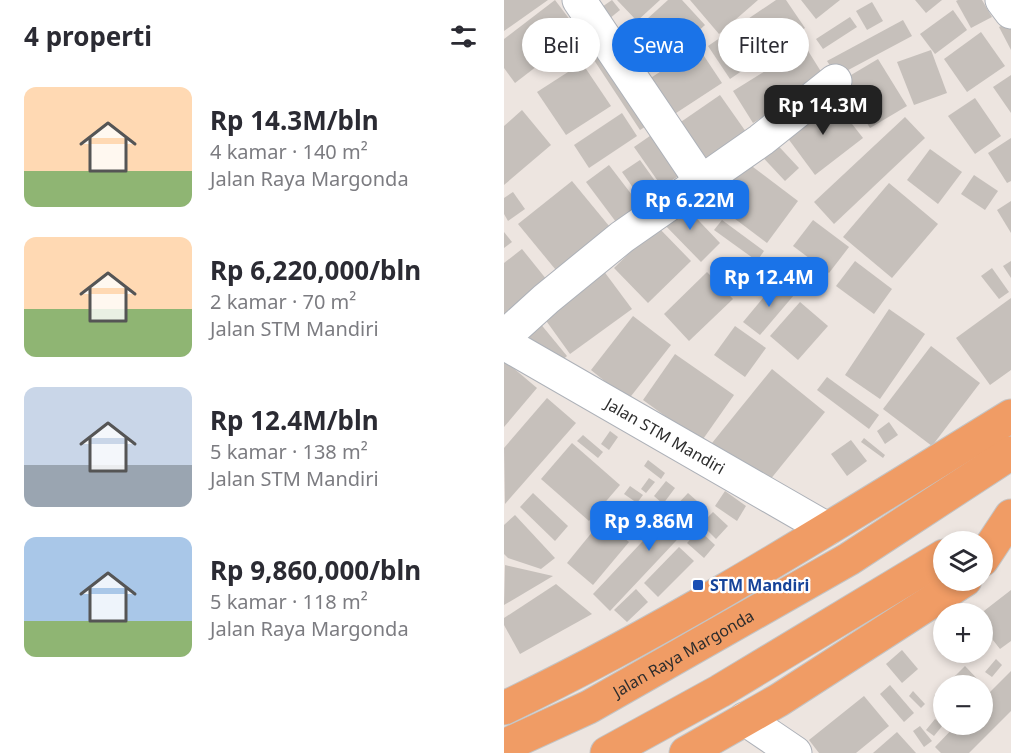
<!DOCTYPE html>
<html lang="id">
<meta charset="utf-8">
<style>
body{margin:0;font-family:"Noto Sans",sans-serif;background:#f2f2f3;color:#2b2b33;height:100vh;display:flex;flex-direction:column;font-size:22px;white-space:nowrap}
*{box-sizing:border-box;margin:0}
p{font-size:20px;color:#7c7c81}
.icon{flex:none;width:33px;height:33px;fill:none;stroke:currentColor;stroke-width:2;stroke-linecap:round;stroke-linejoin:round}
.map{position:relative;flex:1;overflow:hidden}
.drawer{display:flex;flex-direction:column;background:#fff;width:504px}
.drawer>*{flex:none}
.hud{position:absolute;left:18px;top:18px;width:399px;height:54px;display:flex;gap:12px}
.tools{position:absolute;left:429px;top:531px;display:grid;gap:12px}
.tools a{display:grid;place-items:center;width:60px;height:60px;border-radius:50%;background:#fff;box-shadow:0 3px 9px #0003;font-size:30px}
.price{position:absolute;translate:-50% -51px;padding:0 14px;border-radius:12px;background:#1a73e8;color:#fff;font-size:20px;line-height:39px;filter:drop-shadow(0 2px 3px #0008)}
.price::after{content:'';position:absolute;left:50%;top:36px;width:18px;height:14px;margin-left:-9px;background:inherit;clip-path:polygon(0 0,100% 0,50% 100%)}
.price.current{background:#222;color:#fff}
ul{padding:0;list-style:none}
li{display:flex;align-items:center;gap:18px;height:150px;padding:0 24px}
li span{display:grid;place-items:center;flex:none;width:168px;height:120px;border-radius:12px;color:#555}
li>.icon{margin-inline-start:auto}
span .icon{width:72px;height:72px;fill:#fffc;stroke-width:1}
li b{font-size:26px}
h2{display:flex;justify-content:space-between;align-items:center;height:72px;padding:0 24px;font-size:26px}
.tag{padding:0 21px;border-radius:27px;background:#fff;box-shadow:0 3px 9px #0003;font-size:21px;line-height:54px}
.tag.current{background:#1a73e8;color:#fff}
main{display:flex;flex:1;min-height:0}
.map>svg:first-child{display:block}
.building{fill:#c6c0bb}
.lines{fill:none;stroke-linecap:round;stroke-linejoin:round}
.minor-casing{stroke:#adb1b8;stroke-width:35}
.trunk-casing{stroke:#c4c4c4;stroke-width:35}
.minor{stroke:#fff;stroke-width:33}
.trunk{stroke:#f09c65;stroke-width:33}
.transit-dot{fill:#1a4fb4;stroke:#fff;stroke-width:2}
.labels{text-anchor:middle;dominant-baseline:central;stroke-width:4.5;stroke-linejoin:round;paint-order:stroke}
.street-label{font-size:16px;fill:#2d2d2d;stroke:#fff}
.transit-label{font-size:16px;font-weight:bold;fill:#164399;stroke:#fff;text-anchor:start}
</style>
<main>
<section class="drawer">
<h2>4 properti<svg class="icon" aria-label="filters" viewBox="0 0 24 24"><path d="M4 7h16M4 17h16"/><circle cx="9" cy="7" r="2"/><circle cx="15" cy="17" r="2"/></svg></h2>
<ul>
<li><span style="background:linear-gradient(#ffd9b3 70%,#8fb573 0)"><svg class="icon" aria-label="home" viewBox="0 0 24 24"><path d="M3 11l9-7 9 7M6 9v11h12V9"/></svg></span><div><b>Rp 14.3M/bln</b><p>4 kamar · 140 m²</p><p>Jalan Raya Margonda</p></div></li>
<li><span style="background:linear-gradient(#ffd9b3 60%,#8fb573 0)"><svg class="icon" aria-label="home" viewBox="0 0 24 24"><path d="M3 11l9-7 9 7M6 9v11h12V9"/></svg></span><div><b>Rp 6,220,000/bln</b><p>2 kamar · 70 m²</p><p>Jalan STM Mandiri</p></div></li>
<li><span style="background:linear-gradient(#c9d6e8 65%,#9aa5b1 0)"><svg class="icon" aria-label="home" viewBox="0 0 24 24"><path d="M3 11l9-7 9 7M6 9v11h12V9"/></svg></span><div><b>Rp 12.4M/bln</b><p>5 kamar · 138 m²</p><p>Jalan STM Mandiri</p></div></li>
<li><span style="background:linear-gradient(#a9c7e8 70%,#8fb573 0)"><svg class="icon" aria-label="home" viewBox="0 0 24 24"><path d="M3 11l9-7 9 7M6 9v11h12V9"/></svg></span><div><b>Rp 9,860,000/bln</b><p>5 kamar · 118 m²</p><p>Jalan Raya Margonda</p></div></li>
</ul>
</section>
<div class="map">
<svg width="507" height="753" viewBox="0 0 507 753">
<rect width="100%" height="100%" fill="#ede5e0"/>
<!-- building -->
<g class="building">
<polygon points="0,0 44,0 0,31"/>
<polygon points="51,0 76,33 11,83 0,68 0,39"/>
<polygon points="108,0 116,10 100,23 92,11"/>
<polygon points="113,0 156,0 133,21"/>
<polygon points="164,0 178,0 201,25 150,71 121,39"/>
<polygon points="186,0 254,0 215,34"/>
<polygon points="272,0 282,0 301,28 226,79 204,46"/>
<polygon points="297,0 336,0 312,19"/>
<polygon points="411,0 438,0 422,13"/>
<polygon points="454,0 478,0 488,17 467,28 452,1"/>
<polygon points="368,2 379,21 363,30 352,11"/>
<polygon points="449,10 463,30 431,54 416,34"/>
<polygon points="346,17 353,27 319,49 312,39"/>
<polygon points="399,20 408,36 333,76 323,61"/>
<polygon points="507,21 507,50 495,27"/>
<polygon points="477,32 501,66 463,92 440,59"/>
<polygon points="83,35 94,47 86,54 75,41"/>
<polygon points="301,46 321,78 249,123 229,91"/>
<polygon points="194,47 218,83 166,117 142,81"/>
<polygon points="427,50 443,93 410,105 393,62"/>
<polygon points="105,51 150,121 136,130 90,60"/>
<polygon points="374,59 403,106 366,128 337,81"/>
<polygon points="78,63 107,106 62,135 33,92"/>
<polygon points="507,75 507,113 489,87"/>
<polygon points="216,95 247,139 202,170 171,126"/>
<polygon points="327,97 359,138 311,175 280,133"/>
<polygon points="471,98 497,136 471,154 444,116"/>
<polygon points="18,110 47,145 0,185 0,126"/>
<polygon points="118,113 133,136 85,168 70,145"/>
<polygon points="401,117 421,138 330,224 310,202"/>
<polygon points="156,129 183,170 158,187 130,147"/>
<polygon points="266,137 295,168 281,181 252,150"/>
<polygon points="507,138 507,181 503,183 484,153"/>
<polygon points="426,149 458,172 434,204 403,180"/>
<polygon points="136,160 159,192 141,205 118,172"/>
<polygon points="241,161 294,201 263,243 210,203"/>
<polygon points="105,165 141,212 118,230 82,182"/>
<polygon points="470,175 494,191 481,210 457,194"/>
<polygon points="68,181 110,232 56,275 14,224"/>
<polygon points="385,183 434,224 388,278 339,237"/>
<polygon points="9,192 21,209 4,221 0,214 0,198"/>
<polygon points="176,201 216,243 197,262 156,220"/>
<polygon points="507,201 507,233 493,210"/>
<polygon points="218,220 260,251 253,261 210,230"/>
<polygon points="309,220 345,247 325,273 289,246"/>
<polygon points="153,226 187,261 144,303 110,268"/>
<polygon points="0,232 8,242 0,248"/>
<polygon points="18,249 47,285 0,325 0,263"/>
<polygon points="351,261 388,289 370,314 332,286"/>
<polygon points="507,261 507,278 499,266"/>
<polygon points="216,262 244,285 239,291 211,268"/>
<polygon points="488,268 505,292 495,299 477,276"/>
<polygon points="99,270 128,309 66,354 38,315"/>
<polygon points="203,272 229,299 185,341 160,314"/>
<polygon points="273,281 290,295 256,335 239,322"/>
<polygon points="507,298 507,370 486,385 452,338"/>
<polygon points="296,302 324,326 294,360 266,336"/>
<polygon points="385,309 421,334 376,399 341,375"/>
<polygon points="129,316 167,345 124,400 87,370"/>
<polygon points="35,322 63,356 50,367 22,333"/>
<polygon points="231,326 262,348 241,377 210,355"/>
<polygon points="427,346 476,383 428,446 379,409"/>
<polygon points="171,354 230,395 197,442 139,400"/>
<polygon points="0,360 33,388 0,427"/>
<polygon points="268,369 321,412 261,486 208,443"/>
<polygon points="323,377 375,415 365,429 313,390"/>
<polygon points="43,398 72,423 1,504 0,448"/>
<polygon points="385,422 394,435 381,444 373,431"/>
<polygon points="106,431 114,437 105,450 97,444"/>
<polygon points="79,435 99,452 94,458 73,441"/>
<polygon points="360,438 381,455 379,458 357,442"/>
<polygon points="347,440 363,461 343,476 327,454"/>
<polygon points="68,443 116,485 85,521 37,479"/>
<polygon points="144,460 161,473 157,479 140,466"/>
<polygon points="145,478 151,482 142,493 137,489"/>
<polygon points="162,481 171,488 159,504 150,496"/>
<polygon points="126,486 139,495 133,503 120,494"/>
<polygon points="221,491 242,506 233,521 211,506"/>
<polygon points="29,493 64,526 51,541 16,507"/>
<polygon points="184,493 202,509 106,611 89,594"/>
<polygon points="142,501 154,510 148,517 137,508"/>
<polygon points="121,507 142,526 132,539 110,519"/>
<polygon points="209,512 224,526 212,539 197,524"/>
<polygon points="11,515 51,558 37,569 4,558 0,554 0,525"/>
<polygon points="98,520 125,542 89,585 63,563"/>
<polygon points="195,530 211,545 200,558 183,543"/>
<polygon points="175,547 190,561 154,597 140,583"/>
<polygon points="1,565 49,576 0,605"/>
<polygon points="52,584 88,614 16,654 0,625 0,618"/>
<polygon points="132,589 144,602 123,622 110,610"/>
<polygon points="507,590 507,641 496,649 478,626 478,614 476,614"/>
<polygon points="398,650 414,669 398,683 382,664"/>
<polygon points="492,659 498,665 488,677 481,672"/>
<polygon points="461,666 480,686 441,686"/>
<polygon points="507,671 507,711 465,753 437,753 431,747 453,724 478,724 478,700"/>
<polygon points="386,685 410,713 400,722 376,694"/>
<polygon points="440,687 440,707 430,696"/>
<polygon points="409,691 421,704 417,708 405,696"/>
<polygon points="360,696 385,726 352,753 315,753 305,740"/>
<polygon points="431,719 439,725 430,736 422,730"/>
<polygon points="416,726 428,741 420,747 409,731"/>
<polygon points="393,732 412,753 369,753"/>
</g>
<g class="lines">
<defs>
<g id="minor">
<polyline points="75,0 197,181"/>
<polyline points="498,0 507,12"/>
<polyline points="0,337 42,299 118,237 257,140 331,81"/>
<path id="s1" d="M0,343L323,529"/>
<polyline points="241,719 291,753"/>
</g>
<g id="trunk">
<polyline points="478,560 507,516"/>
<path d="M0,708C176,624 341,518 507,416"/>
<path id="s2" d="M0,746L85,707L345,559L507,453"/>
<polyline points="103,753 216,691 440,556"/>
<polyline points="182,753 275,700 461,580"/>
</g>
</defs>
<!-- minor casing -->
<use href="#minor" class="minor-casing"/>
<!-- trunk casing -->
<use href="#trunk" class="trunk-casing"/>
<!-- minor -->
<use href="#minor" class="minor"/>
<!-- trunk -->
<use href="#trunk" class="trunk"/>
</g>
<!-- markers -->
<rect class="transit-dot" x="188" y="579" width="12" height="12" rx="3"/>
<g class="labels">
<!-- street labels -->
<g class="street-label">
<text stroke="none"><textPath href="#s1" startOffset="186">Jalan STM Mandiri</textPath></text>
<text stroke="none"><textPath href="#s2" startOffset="202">Jalan Raya Margonda</textPath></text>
</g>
<!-- transit labels -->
<g class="transit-label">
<text x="206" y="585">STM Mandiri</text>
</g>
</g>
</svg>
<div class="tools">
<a><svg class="icon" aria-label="layers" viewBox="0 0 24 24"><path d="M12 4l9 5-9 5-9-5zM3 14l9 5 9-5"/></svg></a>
<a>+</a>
<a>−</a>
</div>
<b class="price current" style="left:319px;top:136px">Rp 14.3M</b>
<b class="price" style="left:186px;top:231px">Rp 6.22M</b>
<b class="price" style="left:265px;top:308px">Rp 12.4M</b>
<b class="price" style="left:145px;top:552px">Rp 9.86M</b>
<div class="hud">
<a class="tag">Beli</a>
<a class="tag current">Sewa</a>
<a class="tag">Filter</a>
</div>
</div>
</main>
